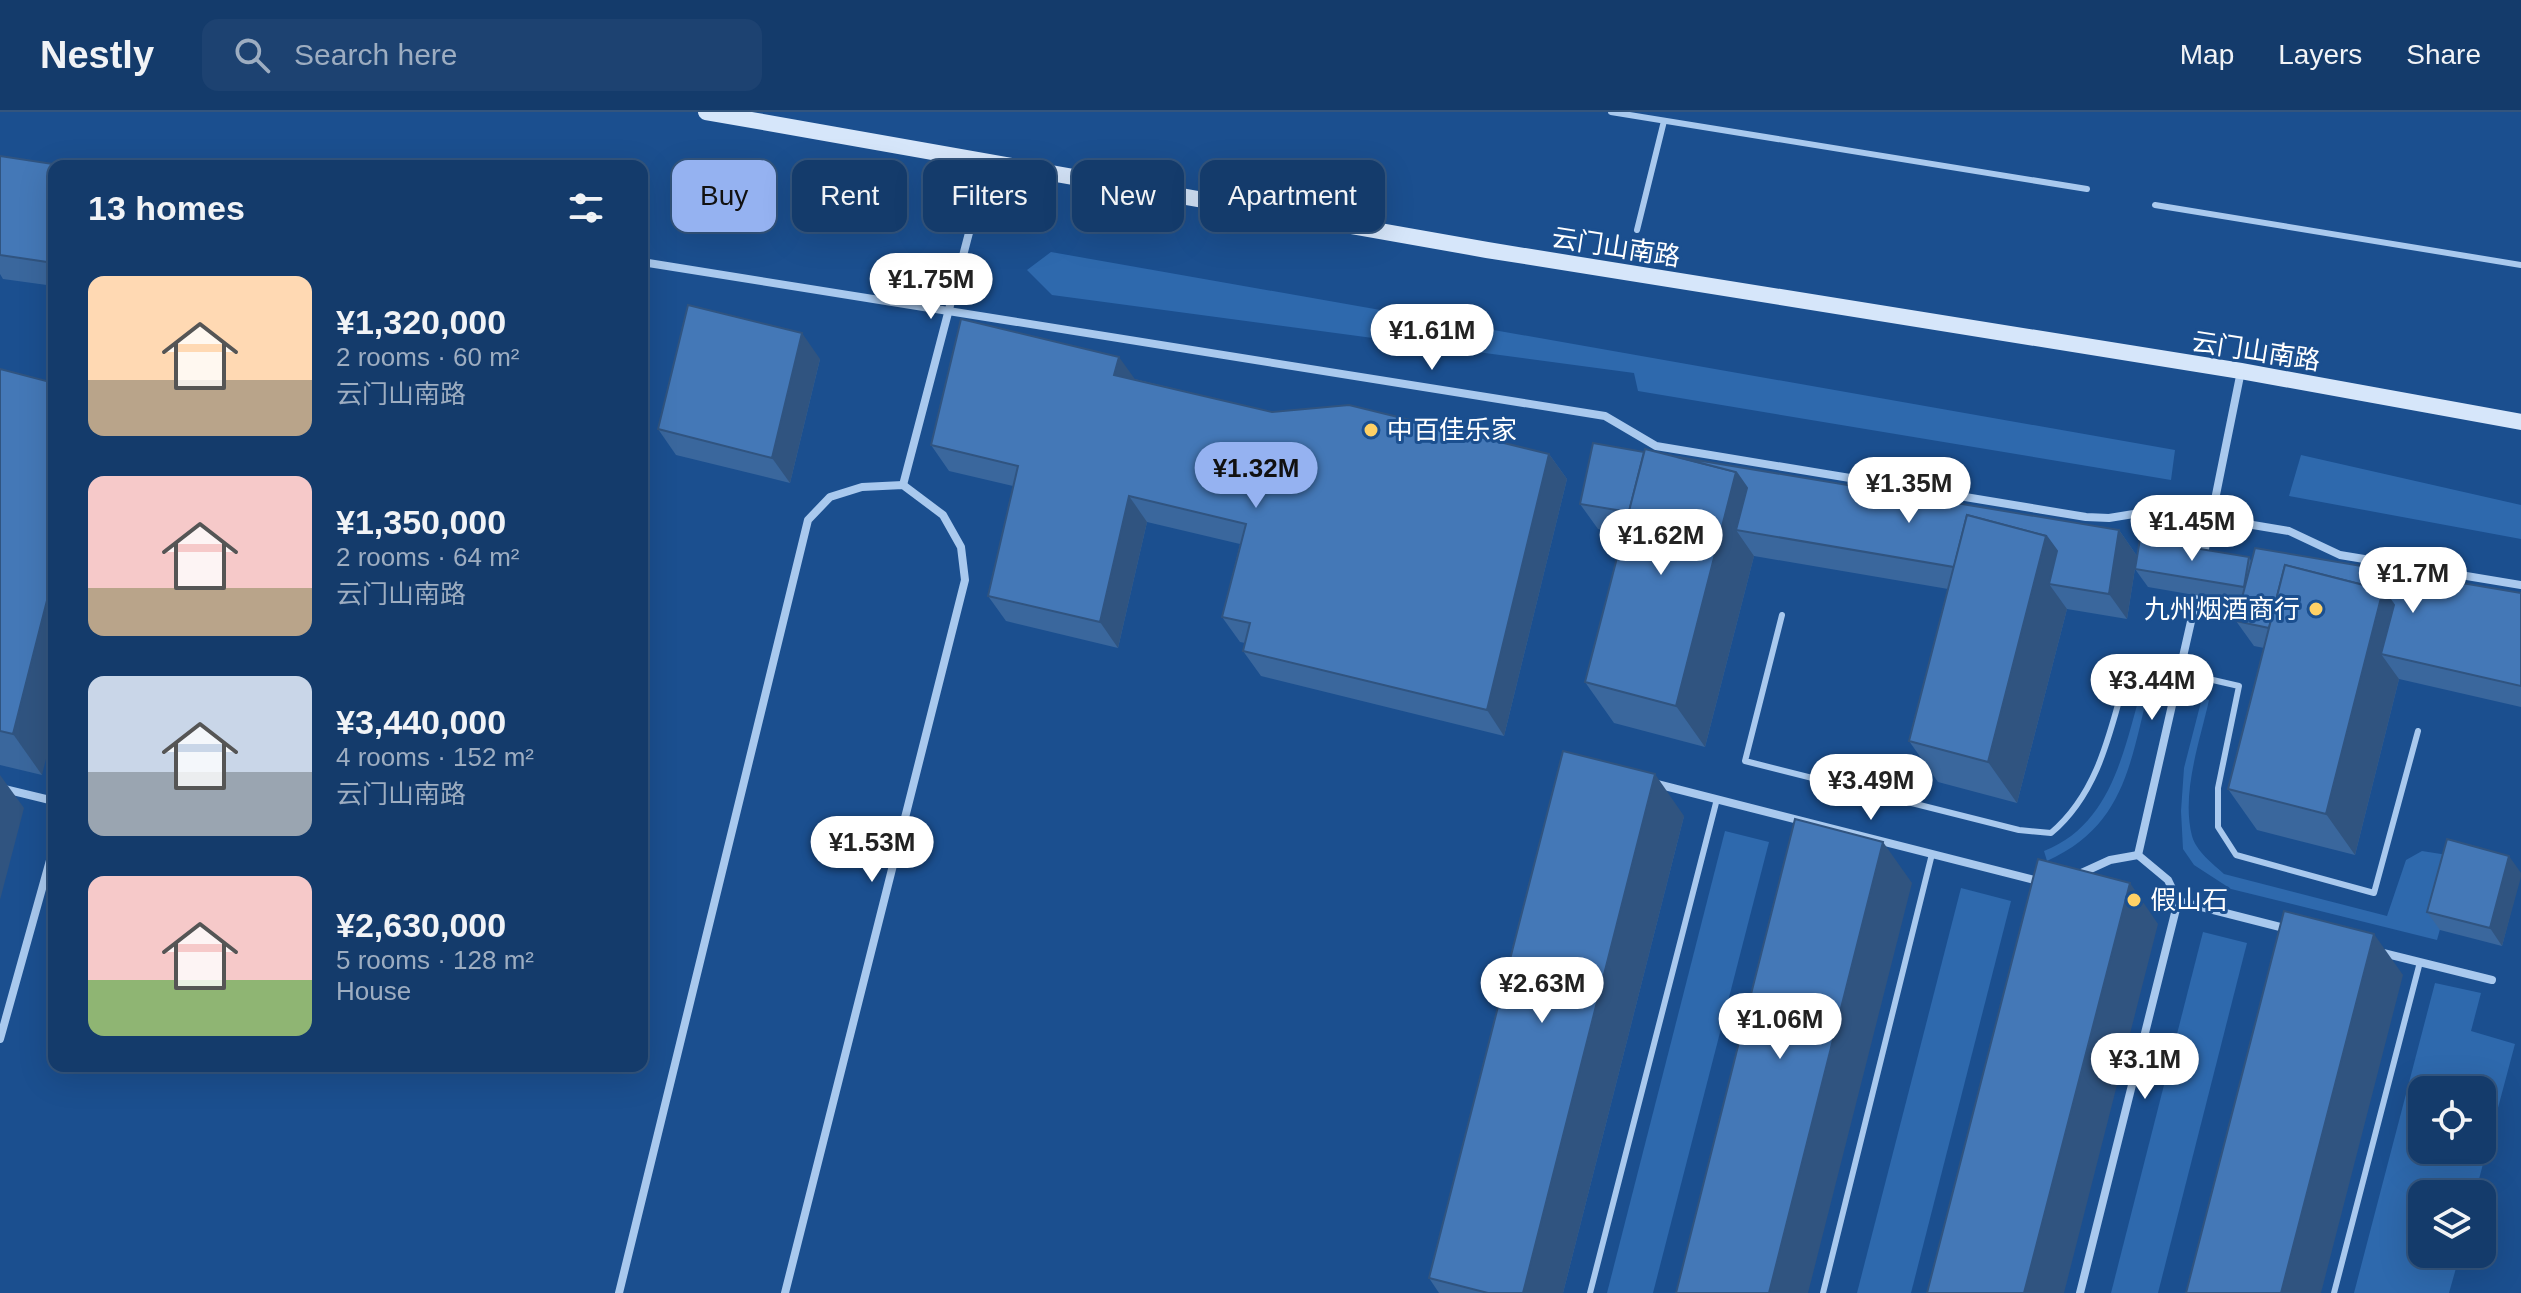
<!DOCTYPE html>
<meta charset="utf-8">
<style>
body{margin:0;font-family:Arial,"Noto Sans SC",sans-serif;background:#1d4271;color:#f1f3f6;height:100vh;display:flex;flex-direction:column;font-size:30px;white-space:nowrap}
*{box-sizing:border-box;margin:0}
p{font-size:26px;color:#9dadc1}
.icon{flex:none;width:44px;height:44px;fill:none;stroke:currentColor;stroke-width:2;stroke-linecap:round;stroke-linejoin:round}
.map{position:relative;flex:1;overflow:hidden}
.details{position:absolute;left:48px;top:48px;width:600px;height:912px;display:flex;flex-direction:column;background:#143b6b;border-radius:16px;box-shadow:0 8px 32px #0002,0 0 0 2px #33557e}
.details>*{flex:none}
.guide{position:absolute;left:672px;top:48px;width:760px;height:72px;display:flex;gap:16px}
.buttons{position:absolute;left:2408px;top:964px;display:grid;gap:16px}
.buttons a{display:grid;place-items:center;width:88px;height:88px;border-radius:16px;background:#143b6b;box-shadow:0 8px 32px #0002,0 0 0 2px #33557e;font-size:40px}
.price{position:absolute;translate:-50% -68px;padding:0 18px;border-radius:28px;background:#fff;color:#222;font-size:26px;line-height:52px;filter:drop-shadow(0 2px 4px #0008)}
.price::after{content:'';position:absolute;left:50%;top:48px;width:24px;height:18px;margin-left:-12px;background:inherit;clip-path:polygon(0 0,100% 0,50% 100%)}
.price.selected{background:#95b2f1;color:#111}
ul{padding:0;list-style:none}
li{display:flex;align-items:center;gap:24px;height:200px;padding:0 40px}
li span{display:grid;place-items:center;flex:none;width:224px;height:160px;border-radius:16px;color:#555}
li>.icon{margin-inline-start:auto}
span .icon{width:96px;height:96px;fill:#fffc;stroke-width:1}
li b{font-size:34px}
h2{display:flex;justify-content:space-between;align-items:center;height:96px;padding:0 40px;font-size:34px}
.chip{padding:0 28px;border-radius:16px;background:#143b6b;box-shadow:0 8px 32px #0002,0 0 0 2px #33557e;font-size:28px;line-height:72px}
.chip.selected{background:#95b2f1;color:#111}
header{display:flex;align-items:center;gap:48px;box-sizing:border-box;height:112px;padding:0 40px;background:#143b6b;border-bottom:2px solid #33557e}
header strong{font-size:38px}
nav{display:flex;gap:44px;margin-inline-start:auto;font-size:28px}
.search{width:560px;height:72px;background:#1d4271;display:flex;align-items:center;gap:20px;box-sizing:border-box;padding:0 28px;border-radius:16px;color:#9dadc1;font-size:30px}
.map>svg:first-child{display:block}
.green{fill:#2e69ad;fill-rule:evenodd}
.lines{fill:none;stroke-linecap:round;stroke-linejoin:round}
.lane{stroke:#a9c9ee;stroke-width:6}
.street{stroke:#a9c9ee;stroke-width:8}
.secondary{stroke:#d6e6fa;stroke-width:16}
.wall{fill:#3a679d}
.shaded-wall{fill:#305480}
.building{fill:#4478b7;stroke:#305480;stroke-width:2}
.poi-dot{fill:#ffd166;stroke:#1b4f8f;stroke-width:3}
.labels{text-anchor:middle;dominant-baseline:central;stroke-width:6;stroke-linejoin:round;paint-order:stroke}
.street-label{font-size:26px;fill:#fff;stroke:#1b4f8f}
.poi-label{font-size:26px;fill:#fff;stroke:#1b4f8f;text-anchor:start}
</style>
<header>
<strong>Nestly</strong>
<div class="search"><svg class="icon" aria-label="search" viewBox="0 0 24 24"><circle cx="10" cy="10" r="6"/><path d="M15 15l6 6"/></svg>Search here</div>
<nav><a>Map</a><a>Layers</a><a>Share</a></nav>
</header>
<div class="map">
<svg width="2521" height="1181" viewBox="0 0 2521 1181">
<rect width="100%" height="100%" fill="#1b4f8f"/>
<!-- green -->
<g class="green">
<polygon points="1051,140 2175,338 2171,368 1638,279 1634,261 1052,183 1027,158"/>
<polygon points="2301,343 2521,393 2521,427 2289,384"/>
<path d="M2143,572L2150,573C2130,650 2126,713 2047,749L2044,739C2113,712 2124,636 2143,572Z"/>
<path d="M2202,586L2209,588C2200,629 2181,681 2192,724C2196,739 2213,752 2224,762L2387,804L2406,748L2422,739L2460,745L2437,828L2231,777L2194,753L2183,737L2181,699L2184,656Z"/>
<polygon points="1725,719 1769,730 1653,1181 1607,1181"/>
<polygon points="1961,776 2011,789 1911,1181 1857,1181"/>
<polygon points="2203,820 2247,831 2158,1181 2111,1181"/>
<path d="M2435,871L2481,881L2471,919L2515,932L2475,1082H2422V1142H2460L2449,1181H2354ZM2422,978H2482V1038H2422Z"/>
</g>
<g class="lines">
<!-- lane -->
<g class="lane">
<polyline points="1611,0 2087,77"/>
<polyline points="2155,93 2521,153"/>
<polyline points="1637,118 1664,9"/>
<path d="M1782,503L1745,649L2019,718L2051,721C2102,678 2112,610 2130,549L2239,574L2218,676V715L2236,743L2374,781L2418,619"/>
<polyline points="1590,1181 1717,687"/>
<polyline points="1823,1181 1932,742"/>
<polyline points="2334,1181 2420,850"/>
</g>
<!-- street -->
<g class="street">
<polyline points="642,150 1605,304 1656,334 2086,405 2109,406 2158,398 2211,406 2289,419 2340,443 2521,473"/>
<polyline points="903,373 987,52"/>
<polyline points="2203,447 2241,259"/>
<polyline points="1653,671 2042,770"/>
<polyline points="0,676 54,689"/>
<polyline points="2138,743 2168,768 2178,789 2288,817"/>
<polyline points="2138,743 2197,483"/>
<polyline points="2075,764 2110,748 2138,743"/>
<polyline points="2379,840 2492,868"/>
<polyline points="0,927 54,734"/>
<polyline points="619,1181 808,408 830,385 862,375 903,373 943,403 961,435 965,468 785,1181"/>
<polyline points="2080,1181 2178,789"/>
</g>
<!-- secondary -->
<polyline class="secondary" points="706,0 1487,138 2241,259 2521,310"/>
</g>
<!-- wall -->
<g class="wall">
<polygon points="0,44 54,54 54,174 3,167 0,162"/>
<polygon points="820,247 790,371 676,343 658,317"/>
<polygon points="0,257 42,663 0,653"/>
<polygon points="1134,267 1272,300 1549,342 1567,367 1504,624 1261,564 1243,539 1245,531 1240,530 1222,505 1240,432 1147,410 1118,536 1006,509 988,484 1013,374 949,359 931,333"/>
<polygon points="1644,340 2119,418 2137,444 2127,507 2067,497 2017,691 1938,670 1909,629 1948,477 1754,444 1705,635 1614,611 1585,570 1623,422 1598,417 1580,392"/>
<polygon points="2249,445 2251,449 2521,481 2521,595 2399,567 2355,743 2257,718 2228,677 2264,536 2254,534 2236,509 2241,491 2148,475 2135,457"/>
<polygon points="1684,704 1563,1181 1439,1181 1429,1166"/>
<polygon points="2521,761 2502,834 2440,818 2427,800"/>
</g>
<!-- shaded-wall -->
<g class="shaded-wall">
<polygon points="802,221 820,247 790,371 772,346"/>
<polygon points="1119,245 1137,270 1114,263"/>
<polygon points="1549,342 1567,367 1504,624 1487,598"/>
<polygon points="1736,360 1765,401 1736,418 1754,444 1705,635 1676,594"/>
<polygon points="1129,384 1147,410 1118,536 1100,510"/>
<polygon points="2119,418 2137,444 2127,507 2109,482"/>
<polygon points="2046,424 2075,465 2049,472 2067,497 2017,691 1988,650"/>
<polygon points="54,461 54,615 42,663 13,622"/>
<polygon points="2383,478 2412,519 2381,542 2399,567 2355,743 2326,702"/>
<polygon points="1655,662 1684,704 1563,1181 1523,1181"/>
<polygon points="0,663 24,696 0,788"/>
<polygon points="1883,730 1912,771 1808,1181 1769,1181"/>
<polygon points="2509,744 2521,761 2521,765 2502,834 2490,816"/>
<polygon points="2130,771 2158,812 2064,1181 2024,1181"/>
<polygon points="2374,822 2403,863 2321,1181 2281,1181"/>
</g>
<!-- building -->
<g class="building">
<polygon points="0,44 66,54 54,54 54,151 0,143"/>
<polygon points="688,193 802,221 772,346 658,317"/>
<polygon points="961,207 1119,245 1114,263 1272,300 1349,293 1549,342 1487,598 1243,539 1250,511 1222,505 1246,412 1129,384 1100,510 988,484 1018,354 931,333"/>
<polygon points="0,257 54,271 54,461 13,622 0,619"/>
<polygon points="1593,331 1644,340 1629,400 1580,392"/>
<polygon points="1645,337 1736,360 1676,594 1585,570"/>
<polygon points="1678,345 2119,418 2109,482 2049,472 2057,439 2046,424 1967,403 1954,455 1736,418 1747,376 1736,360"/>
<polygon points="1967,403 2046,424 1988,650 1909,629"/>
<polygon points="2140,427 2249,445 2244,475 2135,457"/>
<polygon points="2255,436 2521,481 2521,574 2381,542 2394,493 2383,478 2285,453 2269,516 2236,509"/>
<polygon points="2285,453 2383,478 2326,702 2228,677"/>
<polygon points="1563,639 1655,662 1523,1181 1488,1181 1429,1166"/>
<polygon points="1795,707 1883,730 1769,1181 1676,1181"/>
<polygon points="2447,727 2509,744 2490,816 2427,800"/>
<polygon points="2038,747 2130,771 2024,1181 1927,1181"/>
<polygon points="2284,799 2374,822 2281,1181 2186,1181"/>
</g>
<!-- markers -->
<g class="poi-dot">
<circle cx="1371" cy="318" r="8"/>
<circle cx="2316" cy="497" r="8"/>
<circle cx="2134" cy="788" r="8"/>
</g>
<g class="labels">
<!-- street labels -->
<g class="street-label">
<text transform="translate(1616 135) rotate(9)">云门山南路</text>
<text transform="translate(2256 239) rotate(9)">云门山南路</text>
</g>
<!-- poi labels -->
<g class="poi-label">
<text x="1387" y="318">中百佳乐家</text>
<text x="2300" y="497" text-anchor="end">九州烟酒商行</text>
<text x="2150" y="788">假山石</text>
</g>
</g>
</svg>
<div class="buttons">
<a><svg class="icon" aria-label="locate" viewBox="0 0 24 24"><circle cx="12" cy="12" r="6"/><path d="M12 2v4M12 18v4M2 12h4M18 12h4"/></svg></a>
<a><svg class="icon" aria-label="layers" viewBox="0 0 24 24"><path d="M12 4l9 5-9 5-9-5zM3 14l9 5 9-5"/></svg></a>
</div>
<b class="price" style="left:931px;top:209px">¥1.75M</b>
<b class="price" style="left:1432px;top:260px">¥1.61M</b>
<b class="price selected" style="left:1256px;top:398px">¥1.32M</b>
<b class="price" style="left:1909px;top:413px">¥1.35M</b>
<b class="price" style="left:2192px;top:451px">¥1.45M</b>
<b class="price" style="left:1661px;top:465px">¥1.62M</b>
<b class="price" style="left:2413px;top:503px">¥1.7M</b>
<b class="price" style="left:2152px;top:610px">¥3.44M</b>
<b class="price" style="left:1871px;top:710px">¥3.49M</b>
<b class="price" style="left:872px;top:772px">¥1.53M</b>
<b class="price" style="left:1542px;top:913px">¥2.63M</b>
<b class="price" style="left:1780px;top:949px">¥1.06M</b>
<b class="price" style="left:2145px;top:989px">¥3.1M</b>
<div class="guide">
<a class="chip selected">Buy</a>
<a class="chip">Rent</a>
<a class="chip">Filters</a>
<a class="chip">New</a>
<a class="chip">Apartment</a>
</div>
<section class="details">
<h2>13 homes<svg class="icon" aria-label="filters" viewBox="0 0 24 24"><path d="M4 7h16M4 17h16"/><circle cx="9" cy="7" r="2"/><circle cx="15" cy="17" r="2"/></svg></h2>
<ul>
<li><span style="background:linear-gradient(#ffd9b3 65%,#b9a48a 0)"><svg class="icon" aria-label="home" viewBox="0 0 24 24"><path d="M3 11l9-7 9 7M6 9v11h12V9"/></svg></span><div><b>¥1,320,000</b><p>2 rooms · 60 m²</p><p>云门山南路</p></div></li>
<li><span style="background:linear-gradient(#f6c9c9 70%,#b9a48a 0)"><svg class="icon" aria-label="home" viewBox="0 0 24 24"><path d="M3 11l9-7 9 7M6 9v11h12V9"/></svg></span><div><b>¥1,350,000</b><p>2 rooms · 64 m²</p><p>云门山南路</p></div></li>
<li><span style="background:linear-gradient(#c9d6e8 60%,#9aa5b1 0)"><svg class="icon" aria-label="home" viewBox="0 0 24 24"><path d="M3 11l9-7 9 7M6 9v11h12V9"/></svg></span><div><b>¥3,440,000</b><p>4 rooms · 152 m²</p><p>云门山南路</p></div></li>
<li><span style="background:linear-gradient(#f6c9c9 65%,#8fb573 0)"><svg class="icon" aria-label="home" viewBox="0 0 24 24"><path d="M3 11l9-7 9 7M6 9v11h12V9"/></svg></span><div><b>¥2,630,000</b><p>5 rooms · 128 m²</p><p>House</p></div></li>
</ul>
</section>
</div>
